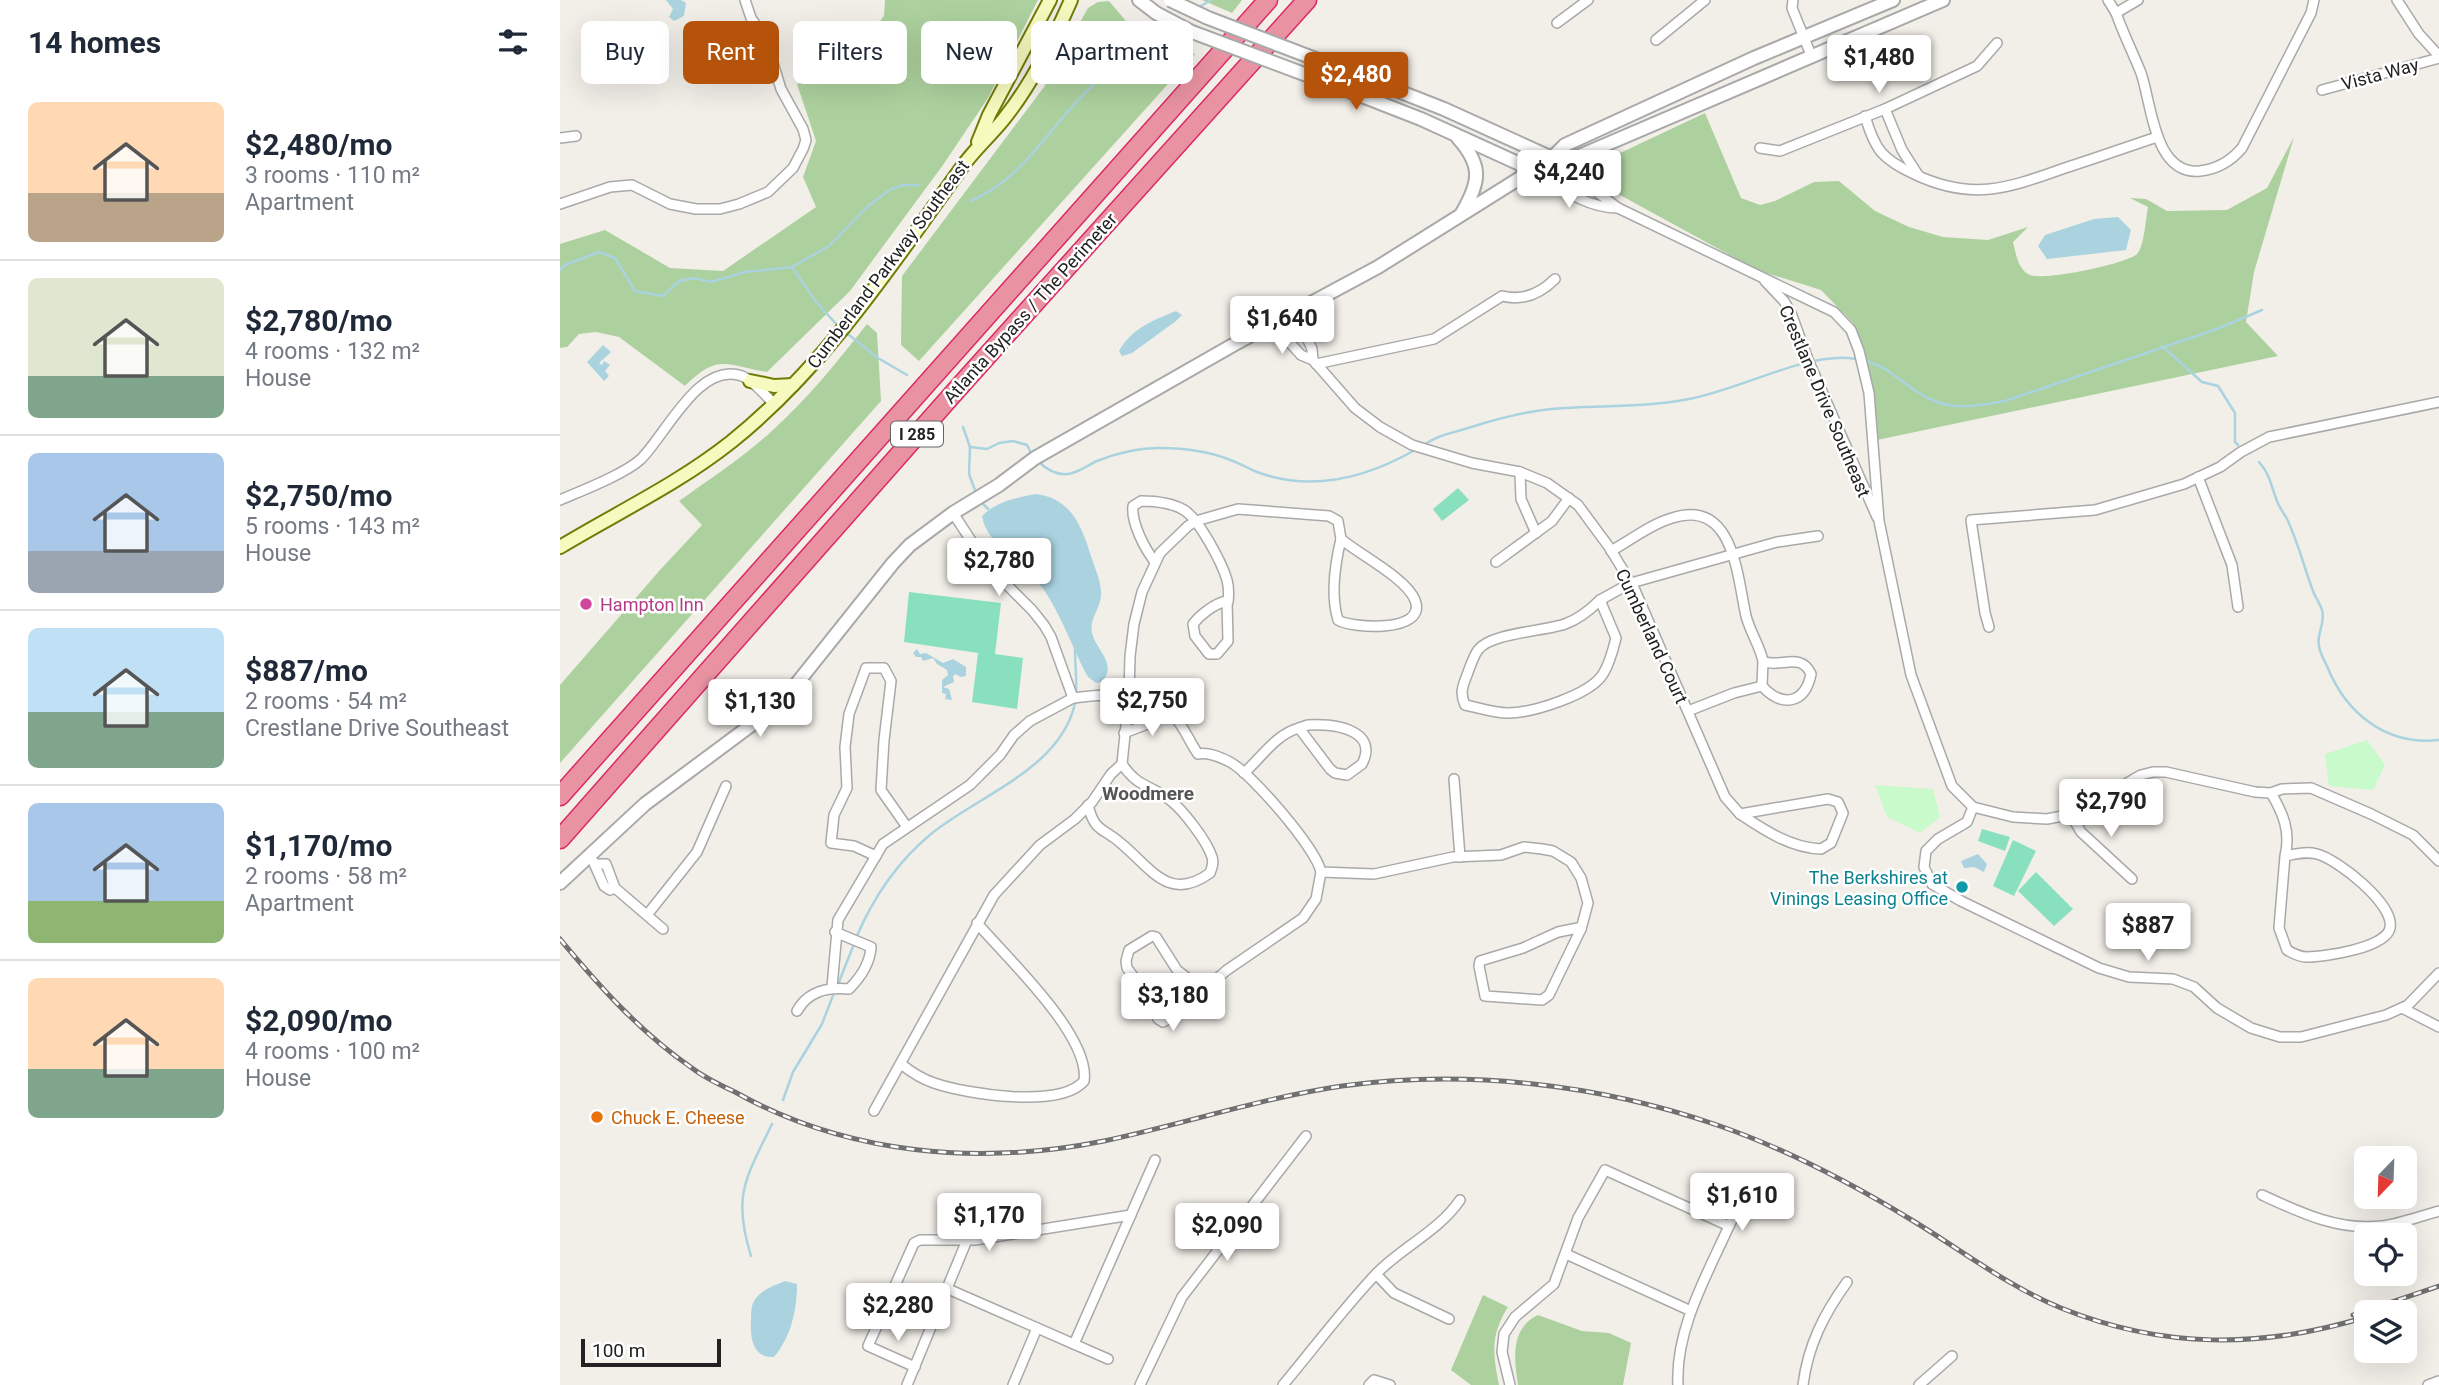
<!DOCTYPE html>
<meta charset="utf-8">
<style>
body{margin:0;font-family:Roboto,sans-serif;background:#f2f2f3;color:#1f2937;height:100vh;display:flex;flex-direction:column;font-size:26px;white-space:nowrap}
*{box-sizing:border-box;margin:0}
p{font-size:23px;color:#747a83}
.icon{flex:none;width:38px;height:38px;fill:none;stroke:currentColor;stroke-width:2;stroke-linecap:round;stroke-linejoin:round}
.map{position:relative;flex:1;overflow:hidden}
.drawer{display:flex;flex-direction:column;background:#fff;width:560px}
.drawer>*{flex:none}
.top-card{position:absolute;left:21px;top:21px;width:665px;height:63px;display:flex;gap:14px}
.needle{width:46px;rotate:203deg}
.controls{position:absolute;left:1794px;top:1146px;display:grid;gap:14px}
.controls a{display:grid;place-items:center;width:63px;height:63px;border-radius:10px;background:#fff;box-shadow:0 7px 28px #0002;font-size:35px}
.scale{position:absolute;left:21px;bottom:18px;width:140px;box-sizing:border-box;padding-left:7px;border:4px solid #222;border-top:0;font-size:19px;line-height:24px;white-space:nowrap;color:#222;-webkit-text-stroke:5px #fff;paint-order:stroke}
.price{position:absolute;translate:-50% -60px;padding:0 16px;border-radius:7px;background:#fff;color:#222;font-size:23px;line-height:46px;filter:drop-shadow(0 2px 4px #0008)}
.price::after{content:'';position:absolute;left:50%;top:42px;width:21px;height:16px;margin-left:-10px;background:inherit;clip-path:polygon(0 0,100% 0,50% 100%)}
.price.selected{background:#b45309;color:#fff}
ul{padding:0;list-style:none}
li{display:flex;align-items:center;gap:21px;height:175px;padding:0 28px}
li+li{border-top:2px solid #e0e1e3}
li span{display:grid;place-items:center;flex:none;width:196px;height:140px;border-radius:10px;color:#555}
li>.icon{margin-inline-start:auto}
span .icon{width:84px;height:84px;fill:#fffc;stroke-width:1}
li b{font-size:30px}
h2{display:flex;justify-content:space-between;align-items:center;height:84px;padding:0 28px;font-size:30px}
.tag{padding:0 24px;border-radius:10px;background:#fff;box-shadow:0 7px 28px #0002;font-size:24px;line-height:63px}
.tag.selected{background:#b45309;color:#fff}
main{display:flex;flex:1;min-height:0}
.map>svg:first-child{display:block}
.forest{fill:#add19e}
.park{fill:#c8facc}
.pitch{fill:#88e0be}
.water{fill:#aad3df}
.lines{fill:none;stroke-linecap:round;stroke-linejoin:round}
.stream{stroke:#aad3df;stroke-width:2.5}
.minor-casing{stroke:#a9a9a9;stroke-width:12}
.tertiary-casing{stroke:#a9a9a9;stroke-width:16}
.secondary-casing{stroke:#707d05;stroke-width:16}
.motorway-casing{stroke:#dc2a67;stroke-width:21}
.minor{stroke:#fff;stroke-width:9}
.tertiary{stroke:#fff;stroke-width:12}
.secondary{stroke:#f7fabf;stroke-width:12}
.motorway{stroke:#e892a2;stroke-width:18}
.rail-casing{stroke:#707070;stroke-width:5}
.rail{stroke:#fff;stroke-width:2.5;stroke-dasharray:8;stroke-linecap:butt}
.tertiary-bridge-casing{stroke:#a9a9a9;stroke-width:16;stroke-linecap:butt}
.tertiary-bridge{stroke:#fff;stroke-width:12}
.hotel-dot{fill:#d1479c;stroke:#fff;stroke-width:2.5}
.culture-dot{fill:#0f9aa8;stroke:#fff;stroke-width:2.5}
.food-dot{fill:#e8710a;stroke:#fff;stroke-width:2.5}
.labels{text-anchor:middle;dominant-baseline:central;stroke-width:5;stroke-linejoin:round;paint-order:stroke}
.shield{fill:#fff;stroke:#646464;stroke-width:2}
.shield-label{font-size:16px;font-weight:bold;fill:#222}
.street-label{font-size:18px;fill:#222;stroke:#fff}
.hotel-label{font-size:18px;fill:#b23c85;stroke:#fff;text-anchor:start}
.culture-label{font-size:18px;fill:#0d838f;stroke:#fff;text-anchor:end}
.food-label{font-size:18px;fill:#c56008;stroke:#fff;text-anchor:start}
.neighbourhood-label{font-size:19px;font-weight:bold;fill:#555;stroke:#fff}
</style>
<main>
<section class="drawer">
<h2>14 homes<svg class="icon" aria-label="filters" viewBox="0 0 24 24"><path d="M4 7h16M4 17h16"/><circle cx="9" cy="7" r="2"/><circle cx="15" cy="17" r="2"/></svg></h2>
<ul>
<li><span style="background:linear-gradient(#ffd9b3 65%,#b9a48a 0)"><svg class="icon" aria-label="home" viewBox="0 0 24 24"><path d="M3 11l9-7 9 7M6 9v11h12V9"/></svg></span><div><b>$2,480/mo</b><p>3 rooms · 110 m²</p><p>Apartment</p></div></li>
<li><span style="background:linear-gradient(#dfe7d0 70%,#7fa58c 0)"><svg class="icon" aria-label="home" viewBox="0 0 24 24"><path d="M3 11l9-7 9 7M6 9v11h12V9"/></svg></span><div><b>$2,780/mo</b><p>4 rooms · 132 m²</p><p>House</p></div></li>
<li><span style="background:linear-gradient(#a9c7e8 70%,#9aa5b1 0)"><svg class="icon" aria-label="home" viewBox="0 0 24 24"><path d="M3 11l9-7 9 7M6 9v11h12V9"/></svg></span><div><b>$2,750/mo</b><p>5 rooms · 143 m²</p><p>House</p></div></li>
<li><span style="background:linear-gradient(#bfe0f5 60%,#7fa58c 0)"><svg class="icon" aria-label="home" viewBox="0 0 24 24"><path d="M3 11l9-7 9 7M6 9v11h12V9"/></svg></span><div><b>$887/mo</b><p>2 rooms · 54 m²</p><p>Crestlane Drive Southeast</p></div></li>
<li><span style="background:linear-gradient(#a9c7e8 70%,#8fb573 0)"><svg class="icon" aria-label="home" viewBox="0 0 24 24"><path d="M3 11l9-7 9 7M6 9v11h12V9"/></svg></span><div><b>$1,170/mo</b><p>2 rooms · 58 m²</p><p>Apartment</p></div></li>
<li><span style="background:linear-gradient(#ffd9b3 65%,#7fa58c 0)"><svg class="icon" aria-label="home" viewBox="0 0 24 24"><path d="M3 11l9-7 9 7M6 9v11h12V9"/></svg></span><div><b>$2,090/mo</b><p>4 rooms · 100 m²</p><p>House</p></div></li>
</ul>
</section>
<div class="map">
<svg width="1879" height="1385" viewBox="0 0 1879 1385">
<rect width="100%" height="100%" fill="#f2efe9"/>
<!-- forest -->
<g class="forest">
<path d="M325,0H478L428,98L383,165L290,291L207,372C166,365 158,353 125,386L59,337L36,332L19,334L7,347L0,348V244L45,230L110,268L163,271L256,207L243,177L256,141L237,84L284,67L324,16Z"/>
<polygon points="642,0 682,0 672,13"/>
<polygon points="549,1 571,27 635,54 359,361 341,345 342,276 484,87 528,8 538,2"/>
<path d="M1145,113L1181,198L1200,205L1215,201L1254,182L1279,181L1315,211L1349,227L1383,237L1428,240L1468,227L1453,242C1456,254 1458,270 1470,275C1484,281 1566,264 1577,254C1584,247 1586,218 1588,207L1570,198L1586,199L1607,211L1667,210L1707,188L1734,137L1694,272L1686,322L1718,356L1317,440L1307,369L1293,323L1261,290L1197,270L1029,178L1024,170Z"/>
<path d="M307,324L317,333L321,401L0,763V685L100,570L142,525L119,501C151,478 185,456 214,429C249,397 278,361 307,324Z"/>
<path d="M923,1295L948,1307C930,1336 933,1353 939,1385H911L891,1370Z"/>
<path d="M978,1315L1022,1331L1049,1333L1071,1343L1063,1385H958C954,1359 950,1328 978,1315Z"/>
</g>
<!-- park -->
<g class="park">
<polygon points="1807,740 1825,765 1813,790 1769,786 1765,754"/>
<polygon points="1315,785 1373,789 1380,817 1360,833 1327,817"/>
</g>
<!-- pitch -->
<g class="pitch">
<polygon points="898,488 909,500 882,521 873,509"/>
<polygon points="349,592 441,603 435,654 463,658 457,709 412,702 418,653 344,642"/>
<polygon points="1422,829 1450,837 1445,851 1418,841"/>
<polygon points="1453,840 1476,851 1454,896 1433,886"/>
<polygon points="1476,872 1513,909 1494,926 1458,891"/>
</g>
<!-- water -->
<g class="water">
<polygon points="106,0 121,0 126,3 124,16 114,21 109,17 113,9"/>
<polygon points="1558,217 1571,230 1566,250 1487,259 1478,246 1485,235 1534,219"/>
<path d="M616,311L622,315L616,321L572,353L562,356L559,351C571,329 593,320 616,311Z"/>
<polygon points="43,345 51,352 39,363 42,365 44,361 50,365 45,371 49,376 44,381 27,362"/>
<path d="M475,494C513,498 522,528 532,559C536,571 542,584 541,596C540,609 529,619 532,633C536,650 558,664 542,682L536,683L528,677C510,644 499,606 474,577C456,556 427,544 422,516C437,501 456,498 475,494Z"/>
<polygon points="357,649 360,654 366,653 383,663 393,659 406,667 406,676 400,677 396,674 393,676 394,682 383,687 389,689 392,700 385,699 386,694 382,693 382,680 388,675 387,670 377,664 373,658 363,661 361,657 356,657 353,653"/>
<polygon points="1418,854 1427,864 1424,872 1414,867 1404,868 1401,861"/>
<path d="M225,1281L237,1284C237,1310 231,1337 214,1357C192,1358 190,1337 191,1320C191,1314 191,1308 193,1303C199,1290 213,1286 225,1281Z"/>
</g>
<g class="lines">
<!-- stream -->
<g class="stream">
<polyline points="636,9 651,0"/>
<path d="M410,201C457,184 488,131 522,96C549,68 577,46 610,25"/>
<polyline points="232,267 256,302 279,327"/>
<polyline points="0,270 5,265 39,252 55,258 75,291 103,296 119,281 134,278 151,282 185,272 232,267 269,246 308,206 331,189 344,185 358,185"/>
<polyline points="284,331 318,358 347,375"/>
<polyline points="1602,346 1642,382 1658,386 1675,413 1675,442 1678,445"/>
<polyline points="403,427 410,447 409,474 416,493"/>
<path d="M864,445C877,435 893,433 908,428C936,419 962,412 991,409C1037,405 1084,408 1129,399C1179,390 1240,355 1288,358C1332,361 1341,389 1377,402C1399,410 1423,405 1445,401L1657,329L1702,310"/>
<polyline points="410,447 427,449 439,443 453,441 467,445 472,455"/>
<path d="M479,462C487,470 497,475 508,474C518,473 528,465 537,461C557,453 578,448 599,448C624,448 649,451 673,461C681,464 689,469 697,472C751,492 806,478 855,450"/>
<path d="M1699,462C1710,474 1711,486 1717,501C1719,507 1724,513 1727,519C1738,542 1744,567 1753,591C1755,597 1760,603 1762,610C1766,624 1756,633 1759,646C1760,653 1764,660 1767,666C1786,714 1827,746 1879,740"/>
<polyline points="421,502 428,509"/>
<path d="M296,938C313,898 337,862 371,834C417,796 501,769 515,703C518,686 515,667 515,649"/>
<polyline points="277,987 294,944"/>
<polyline points="223,1100 233,1072 262,1024 274,993"/>
<path d="M191,1256C172,1195 186,1178 212,1124"/>
</g>
<defs>
<g id="minor">
<polyline points="1233,0 1232,8 1251,55"/>
<polyline points="1548,0 1556,13"/>
<path d="M1578,0L1556,13C1563,33 1573,53 1581,73C1592,105 1594,175 1640,171C1658,169 1671,161 1682,148L1751,13L1754,0"/>
<polyline points="1837,0 1859,34 1879,56"/>
<polyline points="997,23 1028,0"/>
<polyline points="1096,40 1145,0"/>
<polyline points="1762,90 1879,58"/>
<polyline points="1325,109 1342,150 1358,175"/>
<path d="M1305,116C1315,150 1322,159 1354,174C1413,202 1448,188 1505,168C1536,158 1567,147 1597,137"/>
<polyline points="0,138 16,136"/>
<polyline points="1200,148 1220,151 1325,109 1417,66 1437,43"/>
<polyline points="992,158 1058,208 1274,312 1291,330 1299,351 1309,393 1319,521 1351,675 1392,786 1413,807 1453,817 1487,819 1513,814 1530,807 1545,796 1581,775 1593,772 1606,772 1695,792 1711,793 1722,789 1751,788 1811,814 1853,835 1879,861"/>
<path d="M973,170C1000,187 1025,208 1058,208"/>
<polyline points="0,204 50,187 72,185 110,204 136,209 160,209 179,204 208,192 233,168 243,149 246,140 243,129 221,89 206,40 191,18 185,0"/>
<polyline points="1205,281 1224,301 1231,313 1249,362 1317,517"/>
<polyline points="735,312 752,349 753,360"/>
<polyline points="713,324 741,355 753,360 795,408 820,427 852,445 912,463 960,472 987,483 1018,505 1049,547 1074,588 1165,797 1180,814"/>
<path d="M756,364L874,339L942,296C962,301 980,294 995,279"/>
<polyline points="960,472 961,499 976,533"/>
<polyline points="1638,477 1672,565 1678,607"/>
<path d="M0,500C21,491 65,474 81,459C107,433 139,361 182,376C194,381 205,395 214,404"/>
<path d="M393,513L427,565L472,610L484,625L491,637L513,698C549,693 592,690 618,721C625,730 631,744 638,754C649,752 660,757 670,762C691,773 756,848 761,872L814,874L893,857L941,855L964,847L982,849L993,851L1011,862L1021,878L1028,903L1021,929"/>
<path d="M781,539C800,555 846,578 855,600C868,634 789,628 778,620C770,594 775,564 781,539Z"/>
<path d="M1051,551C1071,540 1091,524 1112,518C1174,498 1177,576 1186,616C1190,632 1200,646 1203,661C1219,669 1241,651 1251,674C1245,704 1222,708 1202,686L1203,661"/>
<path d="M595,562C585,549 571,523 573,506L581,501C594,501 612,503 624,510C639,519 662,563 667,580C669,588 669,594 668,602"/>
<polyline points="936,562 992,521 1009,498"/>
<path d="M1040,600L1056,638C1053,650 1050,663 1043,674C1030,695 972,713 948,713C933,713 920,708 905,705C900,694 902,687 907,675C910,667 913,657 918,650C930,633 986,631 1005,624C1019,619 1030,610 1040,600Z"/>
<polyline points="1040,600 1071,583 1217,542 1258,536"/>
<path d="M667,601L668,641L657,654H649L635,636L633,624C640,615 655,603 667,601Z"/>
<polyline points="1429,627 1425,613 1411,520 1535,510 1624,484 1660,467 1681,452 1709,437 1879,402"/>
<polyline points="541,695 555,706 566,720"/>
<polyline points="1128,711 1174,693 1202,686"/>
<path d="M748,725C771,723 820,729 802,764L787,775L775,773L770,769L739,728Z"/>
<polyline points="564,733 585,725 604,710"/>
<path d="M684,773C701,758 716,734 739,728"/>
<polyline points="894,779 900,857"/>
<path d="M1711,793C1723,813 1731,832 1725,856L1719,928L1727,950C1732,953 1740,957 1747,957C1764,957 1826,948 1830,928C1835,904 1777,859 1757,854C1746,851 1736,854 1725,856"/>
<path d="M1268,799L1278,802L1283,813L1271,843L1261,849C1231,848 1204,830 1180,814Z"/>
<path d="M528,805C535,834 544,827 563,845C592,870 610,902 650,873C652,868 654,863 652,857C647,841 623,810 610,800C590,784 578,788 562,764"/>
<polyline points="1413,807 1407,822 1378,839 1366,851 1364,867 1372,884 1401,901 1539,968 1569,977 1613,979 1634,987 1657,1008 1691,1028 1720,1037 1741,1037 1826,1015 1848,1005 1879,973"/>
<polyline points="1511,815 1521,832 1572,879"/>
<polyline points="316,856 294,846 271,843 274,815 287,788 285,747 289,714 306,668 324,668 331,681 324,740 321,790 347,827"/>
<polyline points="33,861 44,886 50,890 55,888"/>
<polyline points="36,864 46,864 55,888 103,929"/>
<polyline points="87,915 137,852 166,786"/>
<polygon points="1018,928 1021,929 989,995 982,1000 925,996 919,966 920,961 963,948 998,932"/>
<polyline points="272,987 278,920 323,844 410,785 440,755 454,735 470,721 513,698"/>
<polyline points="643,990 617,970 596,937 592,936 569,950 566,961 567,968 585,992 598,1019 603,1022 612,1017 667,970 743,918 756,899 761,872"/>
<polyline points="1842,1008 1879,1027"/>
<path d="M237,1011C248,991 267,987 289,989C301,977 310,964 311,947L275,932"/>
<path d="M341,1064C351,1072 362,1079 374,1083C406,1094 500,1109 524,1081C531,1036 446,957 417,923"/>
<polyline points="314,1111 434,895 480,845 515,819 532,802 551,774 562,764 569,695 570,656 574,624 582,592 600,553 628,526 636,521 678,509 769,516 778,521 781,539"/>
<path d="M1702,1195C1739,1212 1778,1231 1821,1226C1840,1224 1860,1216 1879,1211"/>
<polyline points="1169,1226 1192,1180"/>
<polyline points="1006,1254 1131,1311"/>
<polyline points="816,1274 834,1293 889,1319"/>
<polyline points="388,1289 548,1359"/>
<polyline points="514,1344 595,1160"/>
<polyline points="355,1367 308,1346 354,1243 360,1240 415,1240 571,1215"/>
<polyline points="347,1385 407,1240"/>
<polyline points="453,1385 477,1328"/>
<polyline points="580,1385 622,1297 746,1136"/>
<path d="M723,1385C754,1348 783,1309 816,1274C842,1247 879,1231 900,1200"/>
<polyline points="809,1385 814,1380 830,1385"/>
<path d="M950,1385L942,1352L944,1334L955,1317L994,1284L1018,1218L1045,1170L1169,1226C1147,1275 1115,1330 1118,1385"/>
<path d="M1243,1385C1248,1345 1264,1314 1287,1282"/>
<polyline points="1359,1385 1392,1356"/>
<polyline points="1868,1385 1879,1381"/>
</g>
<g id="tertiary">
<polyline points="579,0 596,13"/>
<polyline points="795,74 884,109 992,158 1017,157 1383,0"/>
<polyline points="784,89 861,119 973,170"/>
<path d="M898,138C923,166 920,182 902,213"/>
<polyline points="0,883 85,804 194,723 234,687 333,563 350,545 393,513 439,485 475,458 673,345 818,267 992,158 1005,145 1194,58 1333,0"/>
</g>
<g id="secondary">
<polyline points="418,142 429,115 490,0"/>
<polyline points="190,381 214,386 233,385"/>
<path d="M0,547C58,512 118,484 171,442C265,367 333,263 402,167C414,150 430,136 443,120C472,84 493,41 511,0"/>
</g>
<g id="motorway">
<polyline points="0,796 708,0"/>
<polyline points="0,839 400,386 747,0"/>
</g>
</defs>
<!-- minor casing -->
<use href="#minor" class="minor-casing"/>
<!-- tertiary casing -->
<use href="#tertiary" class="tertiary-casing"/>
<!-- secondary casing -->
<use href="#secondary" class="secondary-casing"/>
<!-- motorway casing -->
<use href="#motorway" class="motorway-casing"/>
<!-- minor -->
<use href="#minor" class="minor"/>
<!-- tertiary -->
<use href="#tertiary" class="tertiary"/>
<!-- secondary -->
<use href="#secondary" class="secondary"/>
<!-- motorway -->
<use href="#motorway" class="motorway"/>
<defs>
<g id="rail">
<path d="M0,939C40,987 81,1033 132,1068C145,1078 160,1085 175,1092C287,1155 419,1166 544,1141C624,1124 701,1098 782,1086C906,1069 1038,1084 1157,1125C1224,1148 1289,1182 1350,1219C1400,1249 1447,1286 1501,1308C1603,1349 1701,1349 1806,1317"/>
<polyline points="1793,1315 1879,1286"/>
</g>
</defs>
<!-- rail casing -->
<use href="#rail" class="rail-casing"/>
<!-- rail -->
<use href="#rail" class="rail"/>
<defs>
<g id="tertiary-bridge">
<polyline points="610,0 648,18 795,74"/>
<polyline points="596,13 632,32 784,89"/>
</g>
</defs>
<!-- tertiary-bridge casing -->
<use href="#tertiary-bridge" class="tertiary-bridge-casing"/>
<!-- tertiary-bridge -->
<use href="#tertiary-bridge" class="tertiary-bridge"/>
</g>
<!-- markers -->
<circle class="hotel-dot" cx="26" cy="604" r="7"/>
<circle class="culture-dot" cx="1402" cy="887" r="7"/>
<circle class="food-dot" cx="37" cy="1117" r="7"/>
<g class="labels">
<!-- shield labels -->
<rect class="shield" x="331" y="421.5" width="52" height="25" rx="5"/>
<g class="shield-label">
<text x="357" y="434">I 285</text>
</g>
<!-- street labels -->
<g class="street-label">
<text transform="translate(1820 74) rotate(-15)">Vista Way</text>
<text transform="translate(328 264) rotate(-53)">Cumberland Parkway Southeast</text>
<text transform="translate(470 308) rotate(-48)">Atlanta Bypass / The Perimeter</text>
<text transform="translate(1265 401) rotate(67)">Crestlane Drive Southeast</text>
<text transform="translate(1092 636) rotate(65)">Cumberland Court</text>
</g>
<!-- hotel labels -->
<g class="hotel-label">
<text x="40" y="604">Hampton Inn</text>
</g>
<!-- culture labels -->
<g class="culture-label">
<text x="1388" y="877">The Berkshires at<tspan x="1388" dy="21">Vinings Leasing Office</tspan></text>
</g>
<!-- food labels -->
<g class="food-label">
<text x="51" y="1117">Chuck E. Cheese</text>
</g>
<!-- neighbourhood labels -->
<g class="neighbourhood-label">
<text x="588" y="793">Woodmere</text>
</g>
</g>
</svg>
<div class="controls">
<a><svg class="needle" viewBox="-14 -14 28 28"><path d="M0-13l5 13h-10z" fill="#e53935"/><path d="M0 13l5-13h-10z" fill="#747a83"/></svg></a>
<a><svg class="icon" aria-label="locate" viewBox="0 0 24 24"><circle cx="12" cy="12" r="6"/><path d="M12 2v4M12 18v4M2 12h4M18 12h4"/></svg></a>
<a><svg class="icon" aria-label="layers" viewBox="0 0 24 24"><path d="M12 4l9 5-9 5-9-5zM3 14l9 5 9-5"/></svg></a>
</div>
<div class="scale">100 m</div>
<b class="price" style="left:1319px;top:95px">$1,480</b>
<b class="price selected" style="left:796px;top:112px">$2,480</b>
<b class="price" style="left:1009px;top:210px">$4,240</b>
<b class="price" style="left:722px;top:356px">$1,640</b>
<b class="price" style="left:439px;top:598px">$2,780</b>
<b class="price" style="left:592px;top:738px">$2,750</b>
<b class="price" style="left:200px;top:739px">$1,130</b>
<b class="price" style="left:1551px;top:839px">$2,790</b>
<b class="price" style="left:1588px;top:963px">$887</b>
<b class="price" style="left:613px;top:1033px">$3,180</b>
<b class="price" style="left:1182px;top:1233px">$1,610</b>
<b class="price" style="left:429px;top:1253px">$1,170</b>
<b class="price" style="left:667px;top:1263px">$2,090</b>
<b class="price" style="left:338px;top:1343px">$2,280</b>
<div class="top-card">
<a class="tag">Buy</a>
<a class="tag selected">Rent</a>
<a class="tag">Filters</a>
<a class="tag">New</a>
<a class="tag">Apartment</a>
</div>
</div>
</main>
